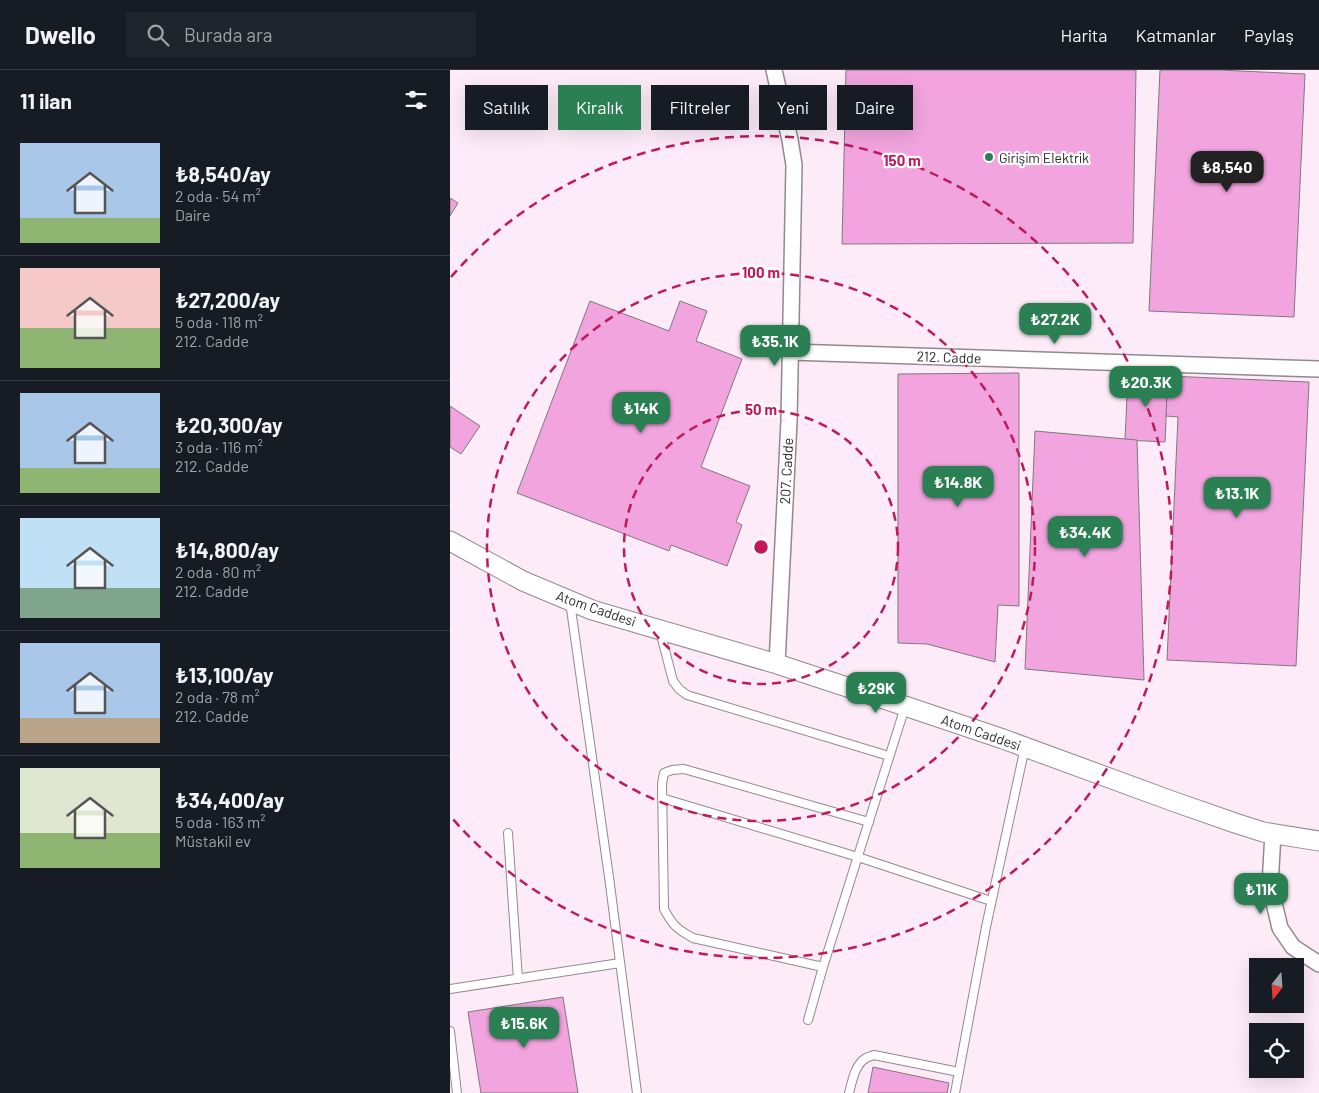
<!DOCTYPE html>
<html lang="tr">
<meta charset="utf-8">
<style>
body{margin:0;font-family:Barlow,sans-serif;background:#20242c;color:#f1f3f6;height:100vh;display:flex;flex-direction:column;font-size:19px;white-space:nowrap}
*{box-sizing:border-box;margin:0}
p{font-size:16px;color:#9ea1a6}
.icon{flex:none;width:28px;height:28px;fill:none;stroke:currentColor;stroke-width:2;stroke-linecap:round;stroke-linejoin:round}
.map{position:relative;flex:1;overflow:hidden}
.side{display:flex;flex-direction:column;background:#171b24;width:450px}
.side>*{flex:none}
.guide{position:absolute;left:15px;top:15px;width:475px;height:45px;display:flex;gap:10px}
.needle{width:32px;rotate:197deg}
.fabs{position:absolute;left:799px;top:888px;display:grid;gap:10px}
.fabs a{display:grid;place-items:center;width:55px;height:55px;border-radius:0px;background:#171b24;box-shadow:0 5px 20px #0002;font-size:25px}
.price{position:absolute;translate:-50% -42px;padding:0 11px;border-radius:10px;background:#2b8053;color:#fff;font-size:16px;line-height:32px;filter:drop-shadow(0 1px 2px #0008)}
.price::after{content:'';position:absolute;left:50%;top:30px;width:15px;height:11px;margin-left:-8px;background:inherit;clip-path:polygon(0 0,100% 0,50% 100%)}
.price.selected{background:#222;color:#fff}
ul{padding:0;list-style:none}
li{display:flex;align-items:center;gap:15px;height:125px;padding:0 20px}
li+li{border-top:1px solid #363941}
li span{display:grid;place-items:center;flex:none;width:140px;height:100px;border-radius:0px;color:#555}
li>.icon{margin-inline-start:auto}
span .icon{width:60px;height:60px;fill:#fffc;stroke-width:1}
li b{font-size:21px}
h2{display:flex;justify-content:space-between;align-items:center;height:60px;padding:0 20px;font-size:21px}
.tag{padding:0 18px;border-radius:0px;background:#171b24;box-shadow:0 5px 20px #0002;font-size:18px;line-height:45px}
.tag.selected{background:#2b8053;color:#fff}
header{display:flex;align-items:center;gap:30px;box-sizing:border-box;height:70px;padding:0 25px;background:#171b24;border-bottom:1px solid #363941}
header strong{font-size:24px}
nav{display:flex;gap:28px;margin-inline-start:auto;font-size:18px}
.search{width:350px;height:45px;background:#20242c;display:flex;align-items:center;gap:12px;box-sizing:border-box;padding:0 18px;border-radius:0px;color:#9ea1a6;font-size:19px}
main{display:flex;flex:1;min-height:0}
.map>svg:first-child{display:block}
.built{fill:#fdecf8;fill-rule:evenodd}
.building{fill:#f1a4dd;stroke:#80787e}
.lines{fill:none;stroke-linecap:round;stroke-linejoin:round}
.service-casing{stroke:#92898f;stroke-width:10}
.minor-casing{stroke:#92898f;stroke-width:18}
.tertiary-casing{stroke:#92898f;stroke-width:21}
.service{stroke:#fff;stroke-width:8}
.minor{stroke:#fff;stroke-width:15}
.tertiary{stroke:#fff;stroke-width:19}
.ring{fill:none;stroke:#c2185b;stroke-width:2.5;stroke-dasharray:9 6}
.poi-dot{fill:#2b8053;stroke:#fff;stroke-width:2}
.labels{text-anchor:middle;dominant-baseline:central;stroke-width:4.5;stroke-linejoin:round;paint-order:stroke}
.poi-label{font-size:14px;fill:#2d2a2c;stroke:#fff;text-anchor:start}
.street-label{font-size:14px;fill:#2d2a2c;stroke:#fff}
.centre{fill:#c2185b;stroke:#fff;stroke-width:2.5}
.ring-label{font-size:15px;text-anchor:middle;font-weight:bold;fill:#c2185b;stroke:#fff;stroke-width:4.5;stroke-linejoin:round;paint-order:stroke}
</style>
<header>
<strong>Dwello</strong>
<div class="search"><svg class="icon" aria-label="search" viewBox="0 0 24 24"><circle cx="10" cy="10" r="6"/><path d="M15 15l6 6"/></svg>Burada ara</div>
<nav><a>Harita</a><a>Katmanlar</a><a>Paylaş</a></nav>
</header>
<main>
<section class="side">
<h2>11 ilan<svg class="icon" aria-label="filters" viewBox="0 0 24 24"><path d="M4 7h16M4 17h16"/><circle cx="9" cy="7" r="2"/><circle cx="15" cy="17" r="2"/></svg></h2>
<ul>
<li><span style="background:linear-gradient(#a9c7e8 75%,#8fb573 0)"><svg class="icon" aria-label="home" viewBox="0 0 24 24"><path d="M3 11l9-7 9 7M6 9v11h12V9"/></svg></span><div><b>₺8,540/ay</b><p>2 oda · 54 m²</p><p>Daire</p></div></li>
<li><span style="background:linear-gradient(#f6c9c9 60%,#8fb573 0)"><svg class="icon" aria-label="home" viewBox="0 0 24 24"><path d="M3 11l9-7 9 7M6 9v11h12V9"/></svg></span><div><b>₺27,200/ay</b><p>5 oda · 118 m²</p><p>212. Cadde</p></div></li>
<li><span style="background:linear-gradient(#a9c7e8 75%,#8fb573 0)"><svg class="icon" aria-label="home" viewBox="0 0 24 24"><path d="M3 11l9-7 9 7M6 9v11h12V9"/></svg></span><div><b>₺20,300/ay</b><p>3 oda · 116 m²</p><p>212. Cadde</p></div></li>
<li><span style="background:linear-gradient(#bfe0f5 70%,#7fa58c 0)"><svg class="icon" aria-label="home" viewBox="0 0 24 24"><path d="M3 11l9-7 9 7M6 9v11h12V9"/></svg></span><div><b>₺14,800/ay</b><p>2 oda · 80 m²</p><p>212. Cadde</p></div></li>
<li><span style="background:linear-gradient(#a9c7e8 75%,#b9a48a 0)"><svg class="icon" aria-label="home" viewBox="0 0 24 24"><path d="M3 11l9-7 9 7M6 9v11h12V9"/></svg></span><div><b>₺13,100/ay</b><p>2 oda · 78 m²</p><p>212. Cadde</p></div></li>
<li><span style="background:linear-gradient(#dfe7d0 65%,#8fb573 0)"><svg class="icon" aria-label="home" viewBox="0 0 24 24"><path d="M3 11l9-7 9 7M6 9v11h12V9"/></svg></span><div><b>₺34,400/ay</b><p>5 oda · 163 m²</p><p>Müstakil ev</p></div></li>
</ul>
</section>
<div class="map">
<svg width="869" height="1023" viewBox="0 0 869 1023">
<rect width="100%" height="100%" fill="#fef7fc"/>
<!-- built -->
<path class="built" d="M0,0H869V1023H0ZM808,896H845V934H808ZM808,961H845V999H808Z"/>
<!-- building -->
<g class="building">
<polygon points="396,0 686,0 683,173 392,174"/>
<polygon points="710,0 769,0 855,4 844,247 699,241"/>
<polygon points="0,128 8,133 0,146"/>
<polygon points="140,231 219,261 230,231 257,241 246,271 292,289 251,397 300,416 286,452 292,455 277,496 221,475 219,481 67,423"/>
<polygon points="569,303 569,536 548,535 545,592 477,574 448,573 448,304"/>
<polygon points="678,304 718,306 715,372 675,370"/>
<polygon points="718,306 859,312 846,596 717,590 728,347 716,346"/>
<polygon points="0,336 30,356 11,384 0,377"/>
<polygon points="585,361 687,370 694,610 575,599"/>
<polygon points="113,927 128,1023 31,1023 18,942"/>
<polygon points="423,997 499,1013 497,1023 418,1023"/>
</g>
<g class="lines">
<defs>
<g id="service">
<polyline points="120,532 159,807 187,1023"/>
<polyline points="210,561 223,611 229,619 237,625 439,686"/>
<polyline points="212,728 408,787 541,831"/>
<polyline points="58,763 68,909"/>
<path d="M373,897L243,868C227,859 223,856 214,839L212,714L214,703L222,700L234,699L419,752"/>
<polyline points="0,919 170,893"/>
<polyline points="358,950 373,897 455,637"/>
<polyline points="0,961 7,1023"/>
<path d="M399,1023C402,1012 405,994 416,988C418,987 421,986 424,985L509,1002"/>
<polyline points="505,1023 536,857 575,677"/>
</g>
<g id="minor">
<polyline points="324,0 340,70 344,95 339,351 327,594"/>
<polyline points="340,282 869,299"/>
<polyline points="823,763 820,816 830,858 843,877 869,894"/>
</g>
<polyline id="tertiary" points="0,471 73,511 142,540 327,594 455,636 553,669 722,731 785,753 813,762 869,771"/>
</defs>
<!-- service casing -->
<use href="#service" class="service-casing"/>
<!-- minor casing -->
<use href="#minor" class="minor-casing"/>
<!-- tertiary casing -->
<use href="#tertiary" class="tertiary-casing"/>
<!-- service -->
<use href="#service" class="service"/>
<!-- minor -->
<use href="#minor" class="minor"/>
<!-- tertiary -->
<use href="#tertiary" class="tertiary"/>
</g>
<!-- distance rings -->
<g class="ring">
<circle cx="311" cy="477" r="137"/>
<circle cx="311" cy="477" r="274"/>
<path d="M1 207A411 411 0 1 1 1 747"/>
</g>
<!-- markers -->
<circle class="poi-dot" cx="539" cy="87" r="5"/>
<g class="labels">
<!-- poi labels -->
<g class="poi-label">
<text x="549" y="87">Girişim Elektrik</text>
</g>
<!-- street labels -->
<g class="street-label">
<text transform="translate(499 287) rotate(2)">212. Cadde</text>
<text transform="translate(336 401) rotate(-87)">207. Cadde</text>
<text transform="translate(146 538) rotate(19)">Atom Caddesi</text>
<text transform="translate(531 662) rotate(19)">Atom Caddesi</text>
</g>
</g>
<circle cx="311" cy="477" r="8" class="centre"/>
<g class="ring-label">
<text x="452" y="96">150 m</text>
<text x="311" y="208">100 m</text>
<text x="311" y="345">50 m</text>
</g>
</svg>
<div class="fabs">
<a><svg class="needle" viewBox="-14 -14 28 28"><path d="M0-13l5 13h-10z" fill="#e53935"/><path d="M0 13l5-13h-10z" fill="#9ea1a6"/></svg></a>
<a><svg class="icon" aria-label="locate" viewBox="0 0 24 24"><circle cx="12" cy="12" r="6"/><path d="M12 2v4M12 18v4M2 12h4M18 12h4"/></svg></a>
</div>
<b class="price selected" style="left:777px;top:123px">₺8,540</b>
<b class="price" style="left:605px;top:275px">₺27.2K</b>
<b class="price" style="left:325px;top:297px">₺35.1K</b>
<b class="price" style="left:696px;top:338px">₺20.3K</b>
<b class="price" style="left:191px;top:364px">₺14K</b>
<b class="price" style="left:508px;top:438px">₺14.8K</b>
<b class="price" style="left:787px;top:449px">₺13.1K</b>
<b class="price" style="left:635px;top:488px">₺34.4K</b>
<b class="price" style="left:426px;top:644px">₺29K</b>
<b class="price" style="left:811px;top:845px">₺11K</b>
<b class="price" style="left:74px;top:979px">₺15.6K</b>
<div class="guide">
<a class="tag">Satılık</a>
<a class="tag selected">Kiralık</a>
<a class="tag">Filtreler</a>
<a class="tag">Yeni</a>
<a class="tag">Daire</a>
</div>
</div>
</main>
